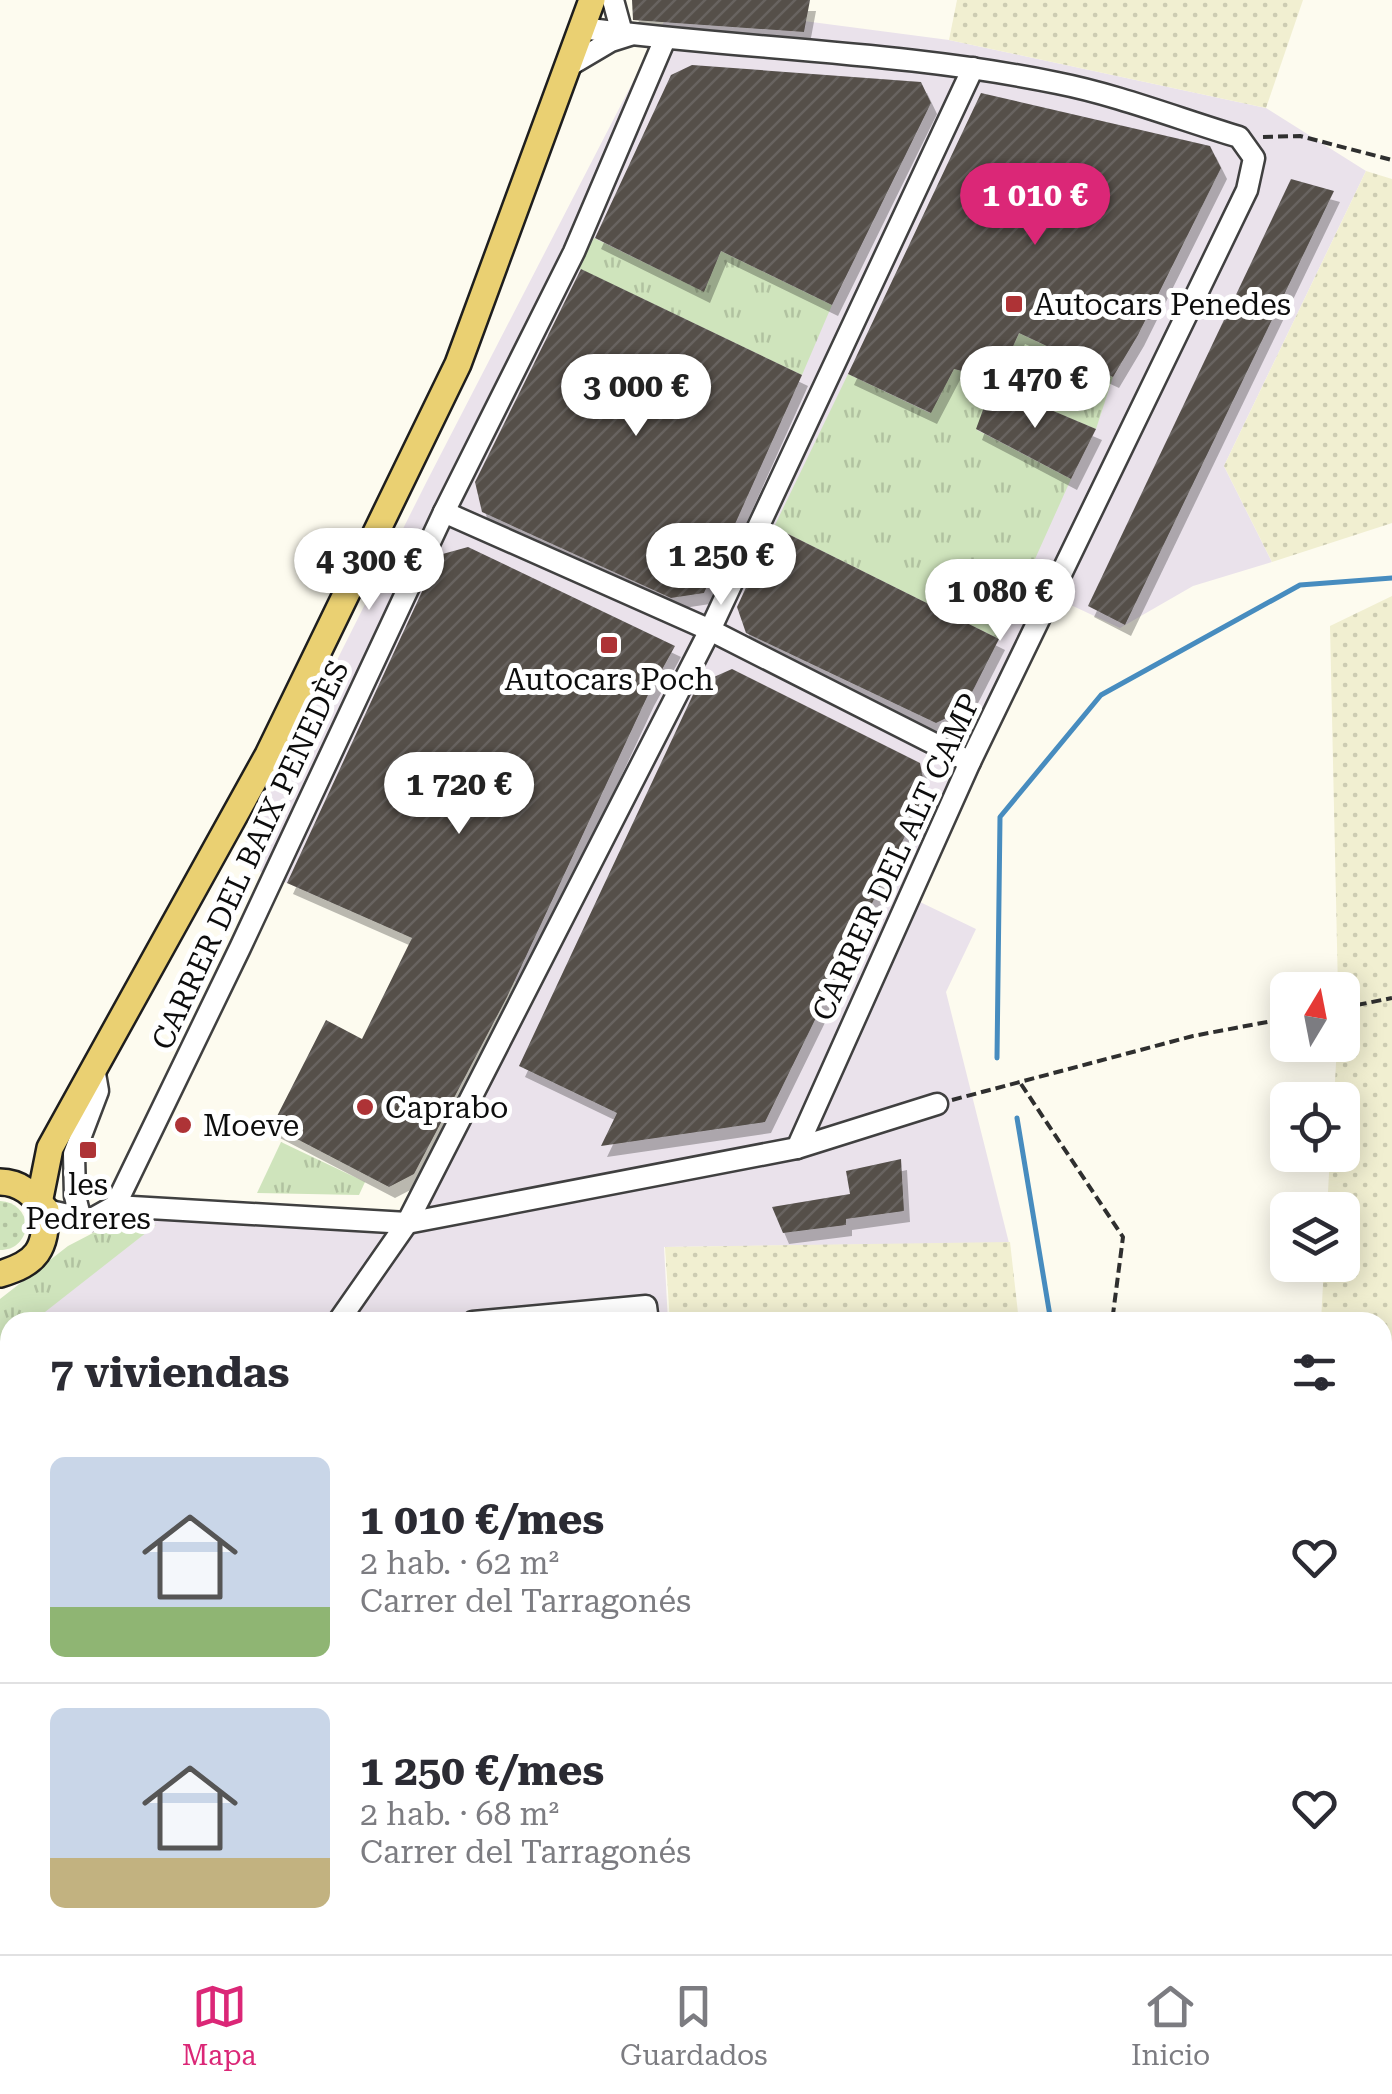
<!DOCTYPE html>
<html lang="es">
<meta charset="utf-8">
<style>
body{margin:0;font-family:"Roboto Serif",serif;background:#f7f7f7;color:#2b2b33;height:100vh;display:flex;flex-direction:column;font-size:38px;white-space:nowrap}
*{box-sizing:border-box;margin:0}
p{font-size:32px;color:#7c7c81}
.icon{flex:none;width:55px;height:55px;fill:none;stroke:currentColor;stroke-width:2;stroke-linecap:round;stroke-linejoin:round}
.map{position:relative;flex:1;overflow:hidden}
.details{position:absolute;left:0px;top:1312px;width:1392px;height:642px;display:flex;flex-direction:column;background:#fff;border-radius:30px 30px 0 0;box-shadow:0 5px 25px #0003}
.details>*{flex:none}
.needle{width:65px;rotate:10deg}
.controls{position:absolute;left:1270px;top:972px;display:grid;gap:20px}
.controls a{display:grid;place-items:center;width:90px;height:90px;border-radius:15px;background:#fff;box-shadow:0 5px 25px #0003;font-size:50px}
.price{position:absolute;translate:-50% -85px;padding:0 22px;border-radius:35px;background:#fff;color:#222;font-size:32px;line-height:65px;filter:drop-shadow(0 2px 5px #0008)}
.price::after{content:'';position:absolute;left:50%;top:60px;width:30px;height:22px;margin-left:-15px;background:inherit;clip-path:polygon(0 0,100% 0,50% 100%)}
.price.on{background:#db2777;color:#fff}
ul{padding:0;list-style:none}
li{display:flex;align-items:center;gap:30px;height:250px;padding:0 50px}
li+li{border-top:2px solid #e1e1e2}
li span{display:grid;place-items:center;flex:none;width:280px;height:200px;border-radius:15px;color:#555}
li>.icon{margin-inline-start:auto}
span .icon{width:120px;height:120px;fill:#fffc;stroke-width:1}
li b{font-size:42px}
h2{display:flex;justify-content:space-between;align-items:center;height:120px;padding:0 50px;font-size:42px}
.tabs{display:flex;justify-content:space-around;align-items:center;height:140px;border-top:2px solid #e1e1e2;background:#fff;font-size:28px;color:#7c7c81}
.tabs a{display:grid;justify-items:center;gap:5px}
.tabs .on{color:#db2777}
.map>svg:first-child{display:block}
.industrial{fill:#eae2eb}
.farmland{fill:url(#farmland-dots)}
.grass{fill:url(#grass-tufts)}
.garden{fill:url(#garden-dots)}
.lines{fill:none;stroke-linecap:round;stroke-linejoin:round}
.stream{stroke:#478cbf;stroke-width:5}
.building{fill:url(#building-hatch);filter:url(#shadow)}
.minor-casing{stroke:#404040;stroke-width:25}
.major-casing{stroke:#1e1e1e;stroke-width:30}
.path{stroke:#2f2f2f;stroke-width:4;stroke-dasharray:10 5;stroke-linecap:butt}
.minor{stroke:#fff;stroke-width:20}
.major{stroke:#ead072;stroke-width:25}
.rail{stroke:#ae3336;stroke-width:5}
.poi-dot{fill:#ae3336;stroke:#fff;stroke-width:4}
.labels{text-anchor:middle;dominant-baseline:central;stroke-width:10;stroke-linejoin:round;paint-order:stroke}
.poi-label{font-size:30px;fill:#0d0d0d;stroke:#fff;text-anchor:start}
.street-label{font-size:30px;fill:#0d0d0d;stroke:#fff}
</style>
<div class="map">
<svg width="1392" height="1954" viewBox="0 0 1392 1954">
<defs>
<pattern id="farmland-dots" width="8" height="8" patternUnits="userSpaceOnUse" patternTransform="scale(2.5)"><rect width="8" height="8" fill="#f1efd1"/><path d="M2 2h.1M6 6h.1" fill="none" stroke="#cdccb2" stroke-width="1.8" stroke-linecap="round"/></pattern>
<pattern id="grass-tufts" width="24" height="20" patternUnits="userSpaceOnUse" patternTransform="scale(2.5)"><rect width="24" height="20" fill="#cfe4bc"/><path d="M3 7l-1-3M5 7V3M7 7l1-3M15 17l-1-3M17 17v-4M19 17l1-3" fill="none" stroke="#b1c2a0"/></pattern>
<pattern id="garden-dots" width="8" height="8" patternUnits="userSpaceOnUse" patternTransform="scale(2.5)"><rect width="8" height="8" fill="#cfe4bc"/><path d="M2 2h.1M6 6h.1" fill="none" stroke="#b1c2a0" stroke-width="1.8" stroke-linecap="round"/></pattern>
<pattern id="building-hatch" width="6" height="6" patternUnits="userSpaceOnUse" patternTransform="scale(2.5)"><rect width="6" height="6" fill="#544f4a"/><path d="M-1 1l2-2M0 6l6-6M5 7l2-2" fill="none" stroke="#686460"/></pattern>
<filter id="shadow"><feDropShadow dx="6" dy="11" stdDeviation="0" flood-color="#0004"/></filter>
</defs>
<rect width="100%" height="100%" fill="#fdfbef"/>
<!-- industrial -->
<polygon class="industrial" points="673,4 949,40 1266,108 1366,171 1224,466 1272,562 1193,586 1120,628 1058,599 920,902 976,929 946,992 1009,1243 664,1247 668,1322 10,1322 10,1849 0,1852 0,1301 116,1221 122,1213 401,1235 520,984 236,861 427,481"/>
<!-- farmland -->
<g class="farmland">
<polygon points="957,0 1303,0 1266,108 949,40"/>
<polygon points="1366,171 1392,179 1392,523 1272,562 1224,466"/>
<polygon points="1392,596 1392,1401 1383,1404 1382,1322 1321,1322 1324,1265 1342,1265 1342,1210 1327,1210 1330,1155 1342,1155 1342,1100 1334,1100 1337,1045 1342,1045 1342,990 1338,990 1330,626"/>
<polygon points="1010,1242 1019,1322 670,1322 665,1247"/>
<polygon points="1392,1583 1392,1841 1383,1843 1382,1587"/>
<polygon points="330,1945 533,1946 1001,1945 997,1954 330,1954"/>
</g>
<!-- grass -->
<g class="grass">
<polygon points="594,238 703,291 721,251 832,305 802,375 578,268"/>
<polygon points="1019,333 1113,377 1096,429 992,386 977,430 1071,479 999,639 774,527 848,374 930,413 954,369 998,380"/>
<polygon points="281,1142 365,1182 359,1195 257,1193"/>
<polygon points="116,1221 156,1225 45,1312 127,1322 10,1322 10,1447 0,1458 0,1299 68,1246"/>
</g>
<!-- garden -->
<path class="garden" d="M0,1201C16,1202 24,1211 27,1227C23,1241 15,1250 0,1250Z"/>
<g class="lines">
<!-- stream -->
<g class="stream">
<polyline points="997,1058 1000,817 1101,695 1300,585 1392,578"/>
<polyline points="1017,1118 1051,1322"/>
<polyline points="1063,1954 1065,1945"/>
</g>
</g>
<!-- building -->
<g class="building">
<polygon points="632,0 810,0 804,32 633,20"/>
<polygon points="692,65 921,82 931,103 832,305 721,251 704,292 595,238 671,75"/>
<polygon points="981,93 1210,146 1221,168 1138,335 1113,377 1019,333 998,380 954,369 931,413 848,374"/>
<polygon points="1291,179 1334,191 1125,625 1088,606"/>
<polygon points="581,269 802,375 704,593 671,598 482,512 475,482"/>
<polygon points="992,385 1096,429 1071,479 976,429"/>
<polygon points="774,527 999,639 963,710 936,723 746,633 737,607"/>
<polygon points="468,547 675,646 648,695 507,997 414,1174 389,1187 272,1126 326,1020 362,1039 412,938 287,883 439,555"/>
<polygon points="732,669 920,763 926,793 765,1122 601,1146 617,1113 519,1066 698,684"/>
<polygon points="901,1159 904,1211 846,1219 846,1225 783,1233 772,1207 850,1194 846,1171"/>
</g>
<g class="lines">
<defs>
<g id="minor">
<polyline points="613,0 622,33"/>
<path d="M582,28C739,49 902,51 1057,83C1118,95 1179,119 1239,137L1254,158L1247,190L970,762L797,1148"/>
<polyline points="567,67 611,41 630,35"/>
<polyline points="444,512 710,630 970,762"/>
<polyline points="115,1206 240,948 444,512 574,252 665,39"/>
<polyline points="46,1210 90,1220 115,1206 407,1223 797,1148 937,1104"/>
<polyline points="80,1216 75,1196 74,1154 98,1091 94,1068"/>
<polyline points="338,1322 407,1223 710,630 973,68"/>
<polyline points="473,1322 646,1306 648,1322"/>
<polyline points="0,1469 10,1461"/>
<polyline points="0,1580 10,1586"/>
<polyline points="0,1866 10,1864"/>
</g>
<g id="major">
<path d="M0,1182C21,1182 33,1195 46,1210C46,1250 37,1263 0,1274"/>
<polyline points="39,1203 50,1148 268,755 458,364 592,0"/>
</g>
</defs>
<!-- minor casing -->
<use href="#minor" class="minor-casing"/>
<!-- major casing -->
<use href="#major" class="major-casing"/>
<!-- path -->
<g class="path">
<polyline points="1263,137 1300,136 1392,160"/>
<polyline points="1342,1008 1392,998"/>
<polyline points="1021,1084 1123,1237 1112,1322"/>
<polyline points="952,1100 1193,1036 1288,1018"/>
<polyline points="1382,1577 1392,1573"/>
<polyline points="1200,1945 1206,1954"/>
<polyline points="1040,1954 1044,1945"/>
</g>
<!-- minor -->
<use href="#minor" class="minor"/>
<!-- major -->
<use href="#major" class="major"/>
<!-- rail -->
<g class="rail">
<polyline points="1382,1490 1392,1487"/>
<polyline points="0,1915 10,1913"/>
</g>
</g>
<!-- markers -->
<g class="poi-dot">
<rect x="1004" y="294" width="20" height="20" rx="5"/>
<rect x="599" y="635" width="20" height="20" rx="5"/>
<circle cx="365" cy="1107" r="10"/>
<circle cx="183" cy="1125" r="10"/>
<rect x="78" y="1140" width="20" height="20" rx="5"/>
</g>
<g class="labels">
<!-- poi labels -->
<g class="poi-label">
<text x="1034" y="304">Autocars Penedes</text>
<text x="609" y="679" text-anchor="middle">Autocars Poch</text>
<text x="385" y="1107">Caprabo</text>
<text x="203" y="1125">Moeve</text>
<text x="88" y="1184" text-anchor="middle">les<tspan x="88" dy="34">Pedreres</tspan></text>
</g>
<!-- street labels -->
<g class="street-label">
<text transform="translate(250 855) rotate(-65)">CARRER DEL BAIX PENEDÈS</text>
<text transform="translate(896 857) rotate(-65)">CARRER DEL ALT CAMP</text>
</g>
</g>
</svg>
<div class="controls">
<a><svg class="needle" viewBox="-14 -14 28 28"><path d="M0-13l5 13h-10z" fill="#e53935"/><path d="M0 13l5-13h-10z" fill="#7c7c81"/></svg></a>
<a><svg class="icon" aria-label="locate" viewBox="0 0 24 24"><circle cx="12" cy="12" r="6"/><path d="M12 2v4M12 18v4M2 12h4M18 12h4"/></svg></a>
<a><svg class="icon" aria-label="layers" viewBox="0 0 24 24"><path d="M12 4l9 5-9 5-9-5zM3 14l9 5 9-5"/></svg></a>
</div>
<b class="price on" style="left:1035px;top:248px">1 010 €</b>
<b class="price" style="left:1035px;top:431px">1 470 €</b>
<b class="price" style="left:636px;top:439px">3 000 €</b>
<b class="price" style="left:721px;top:608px">1 250 €</b>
<b class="price" style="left:369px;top:613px">4 300 €</b>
<b class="price" style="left:1000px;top:644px">1 080 €</b>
<b class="price" style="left:459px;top:837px">1 720 €</b>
<section class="details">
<h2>7 viviendas<svg class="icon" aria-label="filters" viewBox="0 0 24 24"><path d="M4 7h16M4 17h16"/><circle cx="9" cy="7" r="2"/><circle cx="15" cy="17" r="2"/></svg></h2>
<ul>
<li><span style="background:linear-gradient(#c9d6e8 75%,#8fb573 0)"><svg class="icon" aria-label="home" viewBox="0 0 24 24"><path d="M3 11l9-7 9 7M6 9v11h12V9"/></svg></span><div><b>1 010 €/mes</b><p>2 hab. · 62 m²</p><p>Carrer del Tarragonés</p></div><svg class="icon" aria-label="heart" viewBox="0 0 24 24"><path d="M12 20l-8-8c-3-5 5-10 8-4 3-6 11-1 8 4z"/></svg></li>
<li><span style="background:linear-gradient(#c9d6e8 75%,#c2b280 0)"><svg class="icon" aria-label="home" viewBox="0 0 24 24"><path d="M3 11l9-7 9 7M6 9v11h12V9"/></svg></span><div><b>1 250 €/mes</b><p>2 hab. · 68 m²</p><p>Carrer del Tarragonés</p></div><svg class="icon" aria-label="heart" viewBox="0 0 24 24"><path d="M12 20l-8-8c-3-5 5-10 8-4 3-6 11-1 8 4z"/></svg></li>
</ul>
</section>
</div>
<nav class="tabs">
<a class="on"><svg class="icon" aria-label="map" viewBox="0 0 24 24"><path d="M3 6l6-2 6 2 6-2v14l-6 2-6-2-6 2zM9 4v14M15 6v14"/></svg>Mapa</a>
<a><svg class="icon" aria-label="saved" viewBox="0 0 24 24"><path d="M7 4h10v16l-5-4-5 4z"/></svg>Guardados</a>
<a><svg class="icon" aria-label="home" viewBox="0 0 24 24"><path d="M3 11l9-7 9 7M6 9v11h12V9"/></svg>Inicio</a>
</nav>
